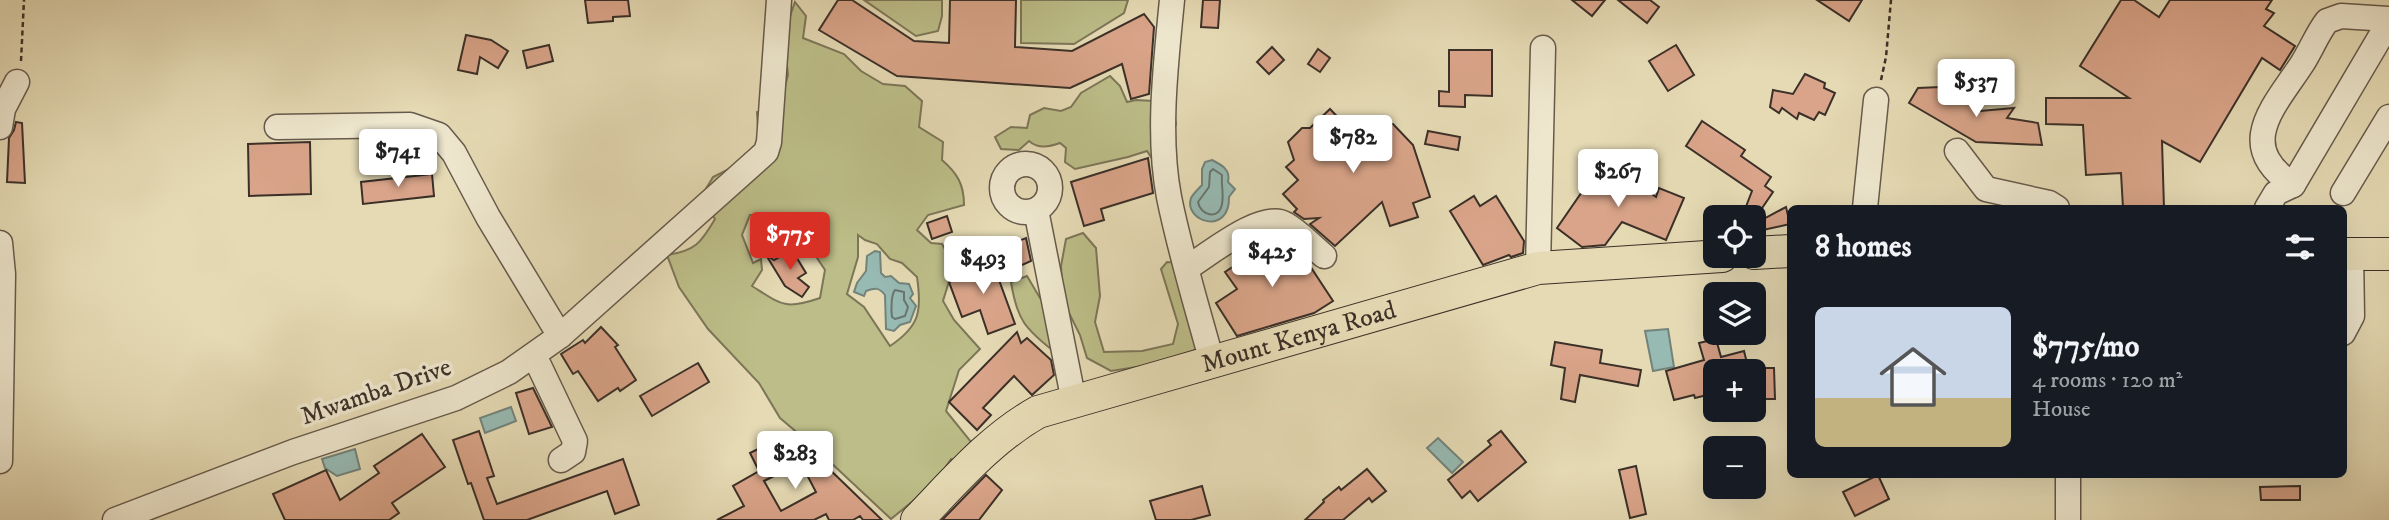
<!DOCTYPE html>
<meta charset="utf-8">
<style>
body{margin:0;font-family:"IM FELL DW Pica",serif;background:#242831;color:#f1f3f6;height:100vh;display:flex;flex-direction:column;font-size:26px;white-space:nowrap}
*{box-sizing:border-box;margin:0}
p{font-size:23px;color:#9ea1a6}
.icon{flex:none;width:38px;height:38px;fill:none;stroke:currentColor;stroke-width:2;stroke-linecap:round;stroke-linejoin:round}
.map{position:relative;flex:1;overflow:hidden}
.details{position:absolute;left:1787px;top:205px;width:560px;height:273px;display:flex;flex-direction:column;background:#171b24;border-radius:10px;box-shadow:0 7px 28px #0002}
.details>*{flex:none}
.controls{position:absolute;left:1703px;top:205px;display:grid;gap:14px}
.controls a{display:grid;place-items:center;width:63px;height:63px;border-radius:10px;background:#171b24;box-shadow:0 7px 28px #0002;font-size:35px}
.price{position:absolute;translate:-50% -60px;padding:0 16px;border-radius:7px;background:#fff;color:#222;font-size:23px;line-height:46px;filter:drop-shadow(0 2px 4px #0008)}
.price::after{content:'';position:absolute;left:50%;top:42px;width:21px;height:16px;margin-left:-10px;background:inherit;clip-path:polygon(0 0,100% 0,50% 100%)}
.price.on{background:#d93025;color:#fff}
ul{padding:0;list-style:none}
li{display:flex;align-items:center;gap:21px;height:175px;padding:0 28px}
li span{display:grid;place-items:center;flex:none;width:196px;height:140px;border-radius:10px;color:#555}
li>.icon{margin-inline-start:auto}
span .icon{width:84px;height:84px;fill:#fffc;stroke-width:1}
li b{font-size:30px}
h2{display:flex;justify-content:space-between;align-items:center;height:84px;padding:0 28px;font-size:30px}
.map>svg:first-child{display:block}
.green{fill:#bcbd88;stroke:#7c7658;stroke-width:2;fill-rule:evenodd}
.water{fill:#97bab3;stroke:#72837b;stroke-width:2}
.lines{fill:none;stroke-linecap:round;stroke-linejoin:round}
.shore{stroke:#69756e;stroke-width:2}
.building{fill:#d9a489;stroke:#3b3028;stroke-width:2}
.minor-casing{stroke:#665a4b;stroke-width:27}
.major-casing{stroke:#3b3028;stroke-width:34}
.path{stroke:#3b3028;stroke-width:2.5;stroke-dasharray:5 3.5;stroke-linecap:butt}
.minor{stroke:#eee7ce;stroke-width:24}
.major{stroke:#e5dab4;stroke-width:32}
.labels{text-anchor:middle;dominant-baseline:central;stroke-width:7;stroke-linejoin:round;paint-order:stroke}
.street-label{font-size:26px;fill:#3b3028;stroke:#eee7ce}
</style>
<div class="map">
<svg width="2389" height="520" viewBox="0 0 2389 520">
<rect width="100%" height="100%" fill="#e5dab4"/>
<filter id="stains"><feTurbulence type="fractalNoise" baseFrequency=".00286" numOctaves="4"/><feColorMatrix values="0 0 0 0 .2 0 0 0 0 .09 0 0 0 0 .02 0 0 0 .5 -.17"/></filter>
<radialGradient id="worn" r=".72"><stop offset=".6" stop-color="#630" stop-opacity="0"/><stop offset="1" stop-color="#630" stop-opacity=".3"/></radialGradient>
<!-- green -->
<g class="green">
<polygon points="864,0 942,0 942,16 938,31 916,36"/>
<polygon points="1021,0 1128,0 1124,13 1074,44 1021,43"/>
<path d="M795,2L806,16L803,38L844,54L861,71L883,84L905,86L922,101L919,127L943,142L942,160C957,173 964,184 964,205L928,215L917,230L931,243L942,244L954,265L943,301L954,320L980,349L959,370L946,411L976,448L961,460L951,459L935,483L891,519L813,446L780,418L759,383L708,329L679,287L667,255C695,251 701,243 715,219L701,197L713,177L737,165L753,147L768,160L758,128L757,112L779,109L788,75L785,48L790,16ZM750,215H763L779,234L795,225L825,270L820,298C785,310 782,305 752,286L762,270L761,259L753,263L742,235ZM858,235L865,240L877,244L890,259L902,263L917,277C922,311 920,326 890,346L864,307L847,294L858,257Z"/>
<path d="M1110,76L1120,86L1127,102L1136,100L1172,102L1176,124L1170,143L1158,168L1147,151L1128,157L1075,169L1065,162L1066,148L1060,143C1049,147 1038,149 1029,141L1019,150L1001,149L995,137L1011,127L1027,128L1030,115L1044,108L1061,111L1071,107L1081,93Z"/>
<polygon points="1083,233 1096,248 1100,296 1095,322 1104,352 1142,351 1173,344 1178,324 1161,269 1167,262 1178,263 1218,345 1195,350 1149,365 1111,371 1087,358 1080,335 1063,301 1061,266 1066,239"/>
<path d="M1027,276L1040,298L1063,309L1056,353C1025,329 1017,320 1011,282Z"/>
</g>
<!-- water -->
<g class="water">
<path d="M1212,160C1222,165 1231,170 1228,182L1235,189L1229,197C1230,236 1183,222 1191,198C1193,194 1199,188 1202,185V169L1205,162Z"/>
<path d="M875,251L880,252L881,273L885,277L891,276L899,283L909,284L913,294L910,298L916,306L910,322L900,325L894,331L886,329L885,295C879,287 875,288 866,291L864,296L854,292L857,283L866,271L867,256Z"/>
<polygon points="1668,329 1674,367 1653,371 1645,331"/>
<polygon points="511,407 516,421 485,433 480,418"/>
<polygon points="1438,438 1463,462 1452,473 1427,448"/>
<polygon points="355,449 360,469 337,476 325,468 322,459"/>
</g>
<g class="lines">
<!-- shore -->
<g class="shore">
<path d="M1213,169L1222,175C1221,185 1224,193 1222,204C1219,221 1200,215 1198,202L1209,187L1210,172Z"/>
<path d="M895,290L904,292V300L908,307L905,316L895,319L892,317C891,311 891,294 895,290Z"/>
</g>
</g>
<!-- building -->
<g class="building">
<polygon points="585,0 628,0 630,16 613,17 613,21 588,23"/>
<polygon points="838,0 852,0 914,41 949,43 950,0 1016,0 1015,47 1072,51 1144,14 1154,27 1149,94 1131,99 1122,64 1070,88 897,76 819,30"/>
<polygon points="1203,0 1220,0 1218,28 1201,27"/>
<polygon points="1572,0 1605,0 1592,16"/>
<polygon points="1618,0 1650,0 1659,7 1647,23"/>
<polygon points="1817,0 1862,0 1849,21"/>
<polygon points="2121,0 2134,0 2159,17 2170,0 2272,0 2266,9 2274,13 2264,26 2295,46 2280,70 2262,58 2200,162 2162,141 2164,208 2123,208 2121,173 2086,175 2083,125 2046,124 2046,98 2129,98 2080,66"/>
<polygon points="466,35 491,40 508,51 498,68 480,57 477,74 458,70"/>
<polygon points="549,45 553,61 527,68 523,51"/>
<polygon points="1676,45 1694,75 1668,91 1649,61"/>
<polygon points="1272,47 1284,60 1269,74 1257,62"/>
<polygon points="1318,49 1330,58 1320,72 1308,64"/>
<polygon points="1449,50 1492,50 1492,96 1465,95 1465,107 1439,106 1439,91 1449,92"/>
<polygon points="1805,74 1825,83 1824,88 1835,93 1825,115 1819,112 1814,120 1799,113 1797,119 1782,108 1779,113 1770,107 1773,90 1793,94"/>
<polygon points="1941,87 1980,111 2014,108 2007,118 2038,123 2042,145 1976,142 1909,103 1918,88"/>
<polygon points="1330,109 1347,127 1363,126 1371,119 1379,124 1393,124 1413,145 1430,197 1413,203 1418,217 1390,226 1382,202 1335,246 1310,224 1319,218 1304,219 1294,212 1297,209 1283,194 1298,180 1286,167 1294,160 1288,142 1302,128 1310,128"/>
<polygon points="1702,121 1745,150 1741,156 1771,177 1765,186 1773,192 1756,217 1742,217 1752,191 1686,146"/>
<polygon points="16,122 22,123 25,183 7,182 9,138 14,130"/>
<polygon points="1428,131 1460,137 1458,150 1425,144"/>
<polygon points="310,142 311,194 249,196 248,144"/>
<polygon points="1148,158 1153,193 1101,209 1104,220 1084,226 1071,182"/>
<polygon points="1604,160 1656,197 1659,188 1684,198 1666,240 1622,222 1605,245 1582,247 1557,228"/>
<polygon points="432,174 434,196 363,204 361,182"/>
<polygon points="1474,196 1480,206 1496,196 1524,241 1523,253 1511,257 1509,255 1483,265 1450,211"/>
<polygon points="1786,207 1790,224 1754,232 1754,224"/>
<polygon points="947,216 952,232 932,239 927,223"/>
<polygon points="1026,238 1031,261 1020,266 1011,244"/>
<polygon points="1262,240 1269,251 1284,241 1291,246 1306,260 1333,301 1314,313 1237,336 1216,303 1237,289 1225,272 1249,256 1245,249"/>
<polygon points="792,250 806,273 798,278 809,287 802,297 785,286 766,255 774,260"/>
<polygon points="991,258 1015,324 988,334 980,310 962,317 949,282 966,276 962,268"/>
<polygon points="601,327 618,345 615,347 636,380 620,391 618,388 598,401 578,371 573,374 561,354 583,340 585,343"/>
<polygon points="1017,332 1021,343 1027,338 1051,360 1054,375 1032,395 1014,376 983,408 991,415 977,430 949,402"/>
<polygon points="1716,339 1721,357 1744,351 1749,371 1715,371 1715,393 1695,398 1694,395 1674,400 1666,371 1704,360 1699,343"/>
<polygon points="1555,342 1602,350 1600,363 1641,370 1638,386 1580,375 1575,402 1561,399 1565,368 1551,365"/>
<polygon points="698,363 709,382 652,416 640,396"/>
<polygon points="1753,368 1774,368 1775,399 1755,399"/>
<polygon points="533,388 552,427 529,434 516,393"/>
<polygon points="479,431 494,476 487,478 497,504 623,459 639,505 615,514 607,491 527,520 484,520 471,483 468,484 453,440"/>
<polygon points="1501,431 1526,462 1478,501 1470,491 1462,498 1448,480 1491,445 1488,441"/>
<polygon points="422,434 445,467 392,503 399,513 389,520 285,520 273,494 326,470 340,500 379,473 374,466"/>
<polygon points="788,434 802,462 764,481 781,511 816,492 806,473 824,464 882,520 863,520 860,516 853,520 829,520 826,514 814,520 717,520 744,506 733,486 759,471 750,453"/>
<polygon points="1636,466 1646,514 1630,518 1619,470"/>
<polygon points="1367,469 1386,491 1372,502 1369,498 1343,520 1305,520 1324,502 1323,500 1339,487 1341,490"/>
<polygon points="986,475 1002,490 979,520 942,520"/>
<polygon points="1878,475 1889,499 1855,516 1843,492"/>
<polygon points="1202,486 1210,515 1191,520 1156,520 1150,501"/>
<polygon points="2300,486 2300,500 2261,500 2260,487"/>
</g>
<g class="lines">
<defs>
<g id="minor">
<path d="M1172,0C1166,62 1157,135 1169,197C1180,252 1197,307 1212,362"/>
<polyline points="0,127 3,109 17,82"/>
<polyline points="277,127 410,125 439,135 454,153 488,217 560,336"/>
<polyline points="1957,151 1986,189 2049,203 2057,208"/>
<circle cx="1026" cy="188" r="24"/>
<path d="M2293,185C2234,145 2274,107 2302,64C2311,50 2317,34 2327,21L2341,16L2389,19"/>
<polyline points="2343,193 2389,117"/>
<polyline points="1865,208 1876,100"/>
<polyline points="2267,208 2276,193 2293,185 2389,22"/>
<polyline points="1036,210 1074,402"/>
<polyline points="0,243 3,274 0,461"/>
<path d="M1187,268C1208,255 1263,210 1285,224C1299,232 1312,246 1324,256"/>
<polyline points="1538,268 1543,48"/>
<polyline points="2343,333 2352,316 2351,254"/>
<polyline points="534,355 575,441 573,452 561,460"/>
<polyline points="2068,474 2068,520"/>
<polyline points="115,520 293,452 456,398 509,372 560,336 766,152 769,142 779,0"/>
</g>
<g id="major">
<polyline points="1754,253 1790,251"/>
<polyline points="2343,254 2389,254"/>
<path id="s1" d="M917,520C955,481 990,439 1038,412L1538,268L1722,256"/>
</g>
</defs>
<!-- minor casing -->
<use href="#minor" class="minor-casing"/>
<!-- major casing -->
<use href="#major" class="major-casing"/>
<!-- path -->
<g class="path">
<polyline points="21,61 24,0"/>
<polyline points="1881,80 1886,57 1891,0"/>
</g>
<!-- minor -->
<use href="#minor" class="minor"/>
<!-- major -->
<use href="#major" class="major"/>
</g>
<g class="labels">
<!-- street labels -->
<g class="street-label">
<text stroke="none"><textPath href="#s1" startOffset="434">Mount Kenya Road</textPath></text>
<text transform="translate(376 392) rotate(-19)">Mwamba Drive</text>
</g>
</g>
<rect width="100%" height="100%" filter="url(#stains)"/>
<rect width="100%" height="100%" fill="url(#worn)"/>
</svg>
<div class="controls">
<a><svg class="icon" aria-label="locate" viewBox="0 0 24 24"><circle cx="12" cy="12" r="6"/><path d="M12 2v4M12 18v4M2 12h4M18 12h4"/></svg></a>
<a><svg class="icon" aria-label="layers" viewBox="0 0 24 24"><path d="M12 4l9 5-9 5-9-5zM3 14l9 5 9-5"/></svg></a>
<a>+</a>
<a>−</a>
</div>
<b class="price" style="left:1976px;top:119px">$537</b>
<b class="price" style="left:1353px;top:175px">$782</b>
<b class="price" style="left:398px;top:189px">$741</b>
<b class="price" style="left:1618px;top:209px">$267</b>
<b class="price on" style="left:790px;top:272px">$775</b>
<b class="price" style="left:1272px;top:289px">$425</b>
<b class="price" style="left:983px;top:296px">$493</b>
<b class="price" style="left:795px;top:491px">$283</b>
<section class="details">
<h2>8 homes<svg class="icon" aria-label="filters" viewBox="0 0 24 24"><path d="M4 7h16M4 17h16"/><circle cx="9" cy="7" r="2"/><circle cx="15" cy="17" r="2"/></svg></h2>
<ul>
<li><span style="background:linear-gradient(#c9d6e8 65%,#c2b280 0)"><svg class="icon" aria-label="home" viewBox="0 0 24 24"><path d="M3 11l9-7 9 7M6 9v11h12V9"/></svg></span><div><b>$775/mo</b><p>4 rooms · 120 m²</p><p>House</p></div></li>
</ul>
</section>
</div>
